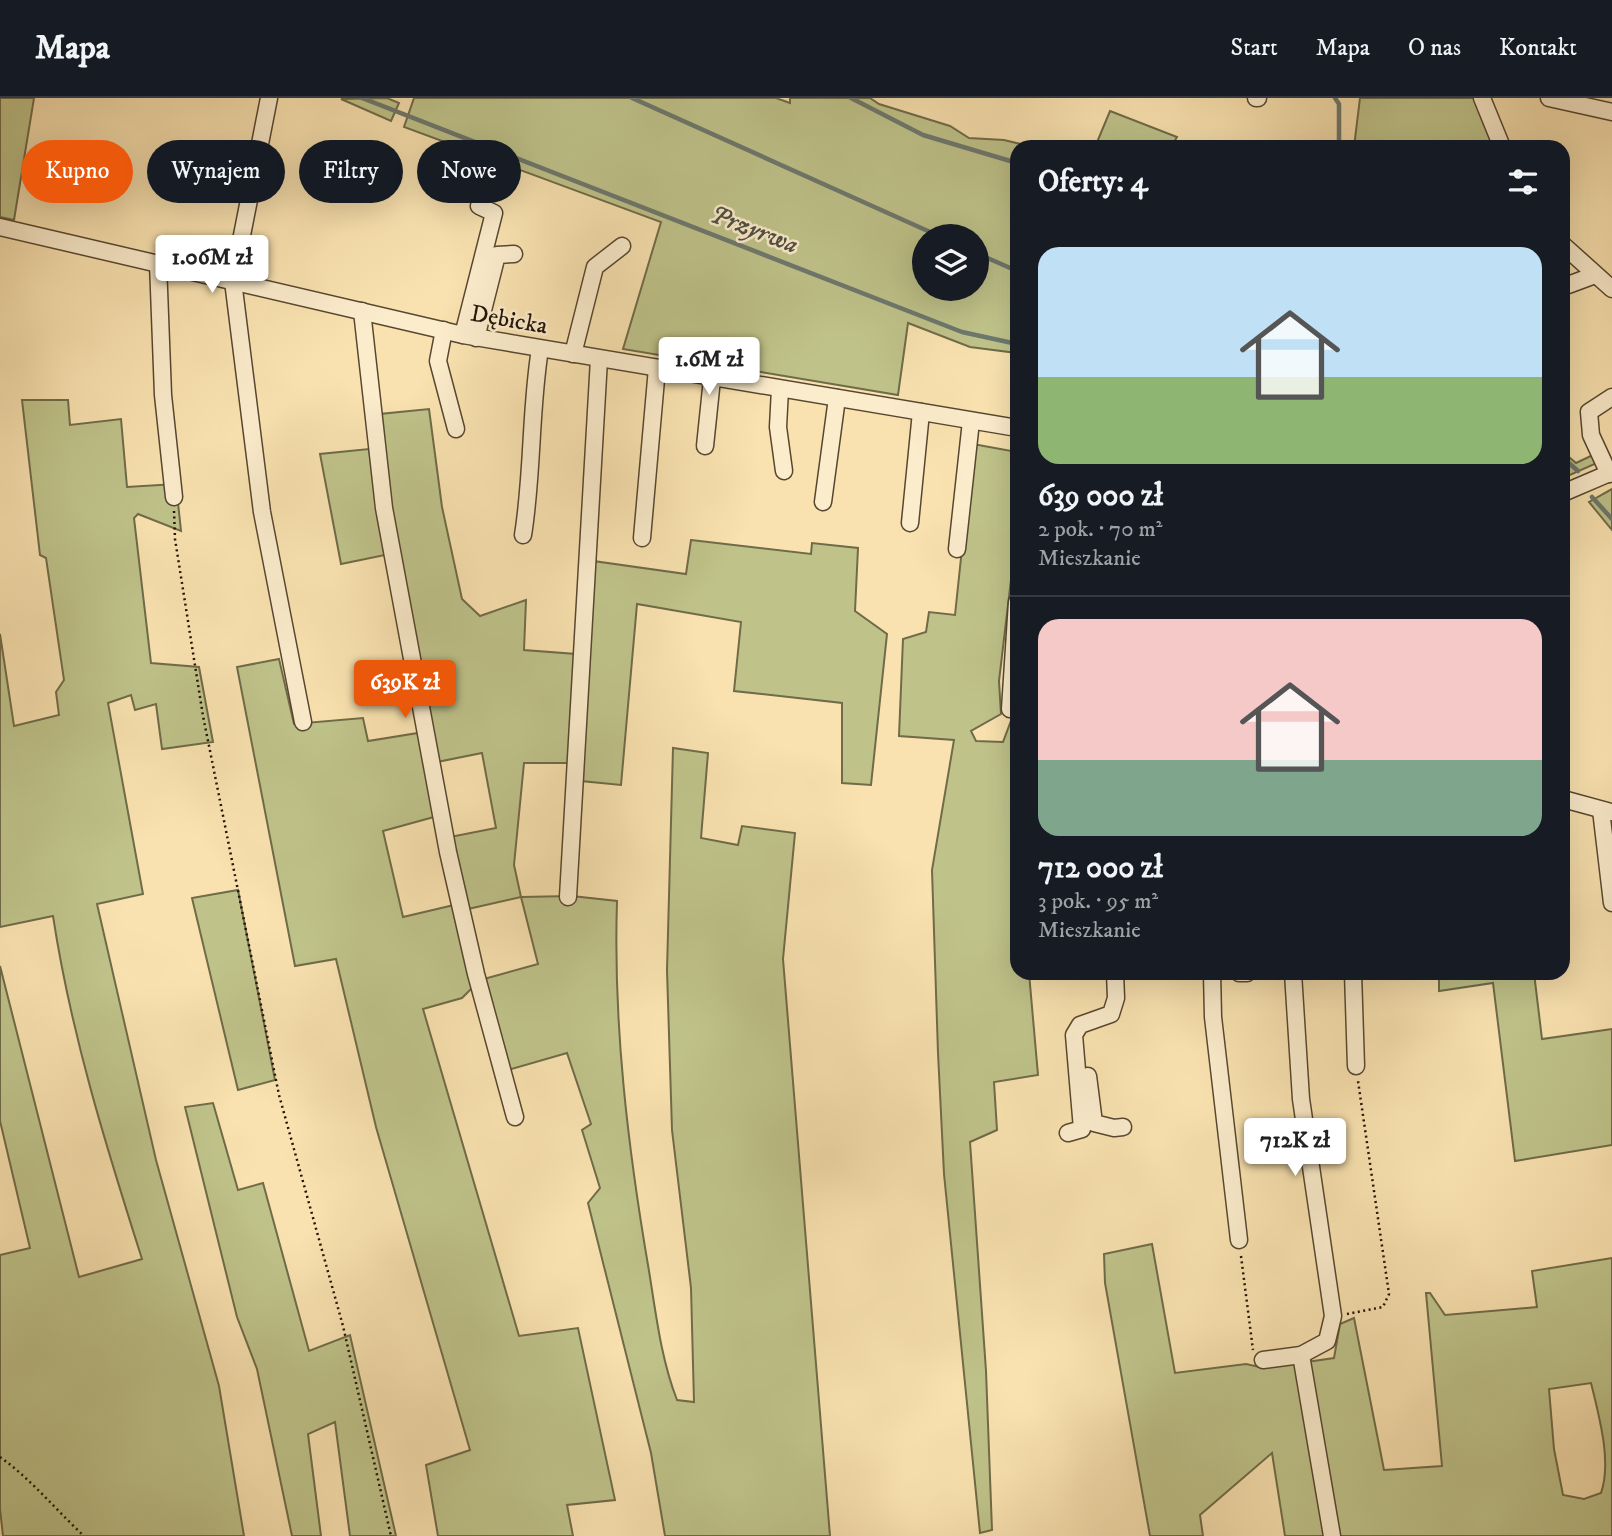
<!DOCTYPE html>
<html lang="pl">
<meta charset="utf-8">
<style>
body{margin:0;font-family:"IM FELL DW Pica",serif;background:#20242c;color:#f1f3f6;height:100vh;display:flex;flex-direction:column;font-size:26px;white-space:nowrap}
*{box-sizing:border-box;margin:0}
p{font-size:23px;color:#9ea1a6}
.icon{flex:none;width:38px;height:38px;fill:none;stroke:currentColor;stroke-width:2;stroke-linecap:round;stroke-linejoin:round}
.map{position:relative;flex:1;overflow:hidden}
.details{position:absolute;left:1010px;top:42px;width:560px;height:840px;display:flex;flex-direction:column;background:#171b24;border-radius:21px;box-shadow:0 7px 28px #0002}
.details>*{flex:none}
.banner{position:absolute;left:21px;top:42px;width:665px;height:63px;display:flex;gap:14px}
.buttons{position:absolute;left:912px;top:126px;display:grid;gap:14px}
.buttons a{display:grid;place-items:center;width:77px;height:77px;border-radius:50%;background:#171b24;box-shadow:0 7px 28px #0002;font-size:35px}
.price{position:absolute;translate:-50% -60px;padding:0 16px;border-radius:7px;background:#fff;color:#222;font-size:23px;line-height:46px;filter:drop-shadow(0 2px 4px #0008)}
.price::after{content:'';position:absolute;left:50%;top:42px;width:21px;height:16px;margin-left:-10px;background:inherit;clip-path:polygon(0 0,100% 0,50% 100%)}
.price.on{background:#ea580c;color:#fff}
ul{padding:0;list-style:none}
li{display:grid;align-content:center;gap:14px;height:371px;padding:0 28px}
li+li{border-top:2px solid #363941}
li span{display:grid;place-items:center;height:217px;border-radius:21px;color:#555}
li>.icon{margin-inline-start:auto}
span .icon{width:126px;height:126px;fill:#fffc;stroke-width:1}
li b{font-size:30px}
h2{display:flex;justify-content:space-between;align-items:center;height:84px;padding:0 28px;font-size:30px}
.pill{padding:0 24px;border-radius:32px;background:#171b24;box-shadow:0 7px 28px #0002;font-size:24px;line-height:63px}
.pill.on{background:#ea580c;color:#fff}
header{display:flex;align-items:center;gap:42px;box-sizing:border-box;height:98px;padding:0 35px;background:#171b24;border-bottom:2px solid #363941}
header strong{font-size:33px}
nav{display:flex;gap:38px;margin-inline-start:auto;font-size:24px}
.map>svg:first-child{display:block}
.green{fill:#bfc38a;stroke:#706b48;stroke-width:2;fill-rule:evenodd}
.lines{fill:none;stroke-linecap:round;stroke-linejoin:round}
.stream{stroke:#6d786e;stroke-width:4.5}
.minor-casing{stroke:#574730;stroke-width:19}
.path{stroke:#211306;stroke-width:2.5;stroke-dasharray:2 3.5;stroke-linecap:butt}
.minor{stroke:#fbeccc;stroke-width:16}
.labels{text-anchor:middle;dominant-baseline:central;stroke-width:5;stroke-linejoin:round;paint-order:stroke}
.street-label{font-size:24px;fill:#211306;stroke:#fbeccc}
.water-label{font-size:26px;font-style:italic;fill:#4d4e43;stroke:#fbeccc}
</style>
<header>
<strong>Mapa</strong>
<nav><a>Start</a><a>Mapa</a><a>O nas</a><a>Kontakt</a></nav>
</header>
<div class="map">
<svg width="1612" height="1438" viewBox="0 0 1612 1438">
<rect width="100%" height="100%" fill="#f9e2b0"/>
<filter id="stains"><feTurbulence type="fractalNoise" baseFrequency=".00286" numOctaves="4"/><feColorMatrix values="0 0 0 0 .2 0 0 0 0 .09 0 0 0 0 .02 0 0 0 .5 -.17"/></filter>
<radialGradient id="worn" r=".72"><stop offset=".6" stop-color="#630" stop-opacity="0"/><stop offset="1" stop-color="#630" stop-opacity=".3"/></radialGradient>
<!-- green -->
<g class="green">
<polygon points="0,0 34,0 14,122 0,119"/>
<polygon points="387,0 399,5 391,23 341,1"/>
<path d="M414,0H776L790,5V0H870L879,6L950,28L969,40L1004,42L1033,49H1017V255L970,249L908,225L898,297L623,251L661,124L404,29ZM976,138V191H924V138Z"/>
<polygon points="1360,0 1474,0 1493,49 1354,49"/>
<polygon points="1110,13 1177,39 1171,49 1095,49"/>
<path d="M22,302H68L70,327L121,321L127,389L176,386L181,433L138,416L134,420L151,565L199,569L213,644L162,651L156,606L135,612L131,597L108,605L143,796L97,806L156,1062L219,1288L244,1438H3L0,1411V1157L30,1150L0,1023V868L79,1179L142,1161C106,1048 71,936 53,818L0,829V536L14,628L59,617L56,594L64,582L46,460L40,457Z"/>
<path d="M429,311L442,409L462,501L480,518L526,502L524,552L576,556L568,665H524L514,767L521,799L572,798L617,803C613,926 628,1051 649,1173C656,1216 661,1261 677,1302L694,1304L691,1190L672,1032L667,872L673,650L708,655L701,740L738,747L742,728L795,735L783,861L830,1438H665L651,1355L588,1105L600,1090L582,1032L591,1026L567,955L508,972L484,881L538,866L521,799L468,811L450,739L496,730L482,655L437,664L391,420L380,316Z"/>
<polygon points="973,346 1017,354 1017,431 999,583 1001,616 971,633 976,643 1003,644 1012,620 1017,579 1017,875 1029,875 1038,977 994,984 997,1032 970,1044 986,1273 992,1432 980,1435 944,1076 938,955 932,772 954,642 899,638 903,541 926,534 929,514 955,517"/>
<polygon points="369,351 385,457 341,466 320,356"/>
<polygon points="1563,354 1576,365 1595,356 1597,365 1563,380"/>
<polygon points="1612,391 1612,432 1589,404"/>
<polygon points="691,442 811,456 812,445 858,450 855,513 887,536 871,687 842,685 842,605 734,593 741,524 637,506 621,687 581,683 593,463 686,476"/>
<polygon points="279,561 294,626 363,620 368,643 418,635 434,719 383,733 403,819 454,807 474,888 462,900 423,911 519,1238 578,1230 615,1402 567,1407 573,1438 438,1438 426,1367 470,1352 376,1029 336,861 295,868 237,569"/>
<polygon points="238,792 275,982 238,992 192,800"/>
<polygon points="1439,875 1534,875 1542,941 1612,931 1612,1047 1515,1063 1493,885 1439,893"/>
<polygon points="213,1005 238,1092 263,1085 309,1253 350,1237 396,1438 350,1438 335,1324 308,1336 321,1438 292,1438 257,1271 237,1219 185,1009"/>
<path d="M1152,1146L1175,1275L1246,1266L1264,1270L1334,1260L1340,1226L1354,1220L1384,1372L1442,1368L1426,1195H1430L1445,1217L1537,1209L1532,1173L1612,1160V1438H1285L1272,1355L1200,1417L1203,1438H1150L1105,1185L1104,1156ZM1591,1285C1599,1318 1612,1364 1601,1395L1584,1401L1563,1397L1554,1351L1549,1291Z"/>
</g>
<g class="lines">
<!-- stream -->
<g class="stream">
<polyline points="362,0 962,234 1017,246"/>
<polyline points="632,0 939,138"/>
<polyline points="851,0 923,37 1017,65"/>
<polyline points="1335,0 1339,6 1339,49"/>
<polyline points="976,155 1017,173"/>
<polyline points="1563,360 1578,373"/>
<polyline points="1592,399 1612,421"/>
</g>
<defs>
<g id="minor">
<polyline points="269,0 233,183 262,414 303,624"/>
<polyline points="1256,0 1258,0"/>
<polyline points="1482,0 1502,49"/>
<polyline points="1549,0 1612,14"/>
<polyline points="0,129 463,237 1017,330"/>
<polyline points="1563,147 1612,191"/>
<polyline points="158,165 163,297 174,399"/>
<polyline points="1568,187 1595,177"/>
<polyline points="362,213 384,410 448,754 476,876 515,1019"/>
<polyline points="444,232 438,263 456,331"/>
<polyline points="463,237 494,115 479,108"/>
<polyline points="476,240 497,157 514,156"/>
<polyline points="573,256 595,169 622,148"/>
<polyline points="780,291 778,329 784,373"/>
<polyline points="705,348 712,281"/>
<polyline points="1609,376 1591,337 1589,314 1612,299"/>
<polyline points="1563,395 1612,374"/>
<polyline points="823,404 837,300"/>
<polyline points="910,425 921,314"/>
<path d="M523,437C533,375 530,313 540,251"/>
<polyline points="642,440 657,270"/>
<polyline points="957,451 971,323"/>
<polyline points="1010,611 1017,504"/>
<polyline points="1563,701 1611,714"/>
<polyline points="1601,712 1612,805"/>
<polyline points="568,799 599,261"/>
<polyline points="1212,875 1213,919 1239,1142"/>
<polyline points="1239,875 1247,875"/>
<polyline points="1353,875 1356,968"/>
<polyline points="1088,978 1094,1025 1114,1030 1123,1029"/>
<polyline points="1068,1035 1082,1031 1074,937 1080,927 1111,916 1116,900 1115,875"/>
<polyline points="1301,1257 1332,1438"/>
<polyline points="1263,1262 1301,1257 1327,1243 1333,1218 1301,1001 1293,875"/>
</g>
</defs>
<!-- minor casing -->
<use href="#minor" class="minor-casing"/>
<!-- path -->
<g class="path">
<polyline points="174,413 175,441 203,618 279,997 343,1228 391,1438"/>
<polyline points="1241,1158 1253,1252"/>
<polyline points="1347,1216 1383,1209 1389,1196 1358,983"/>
<path d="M0,1359C31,1381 56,1412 84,1438"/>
</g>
<!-- minor -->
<use href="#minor" class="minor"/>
</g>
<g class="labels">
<!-- street labels -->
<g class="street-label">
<text transform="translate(509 222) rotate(10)">Dębicka</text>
</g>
<!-- water labels -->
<g class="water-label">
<text transform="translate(754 132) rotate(21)">Przyrwa</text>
</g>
</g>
<rect width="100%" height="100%" filter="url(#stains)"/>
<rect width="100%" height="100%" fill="url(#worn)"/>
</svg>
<div class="buttons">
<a><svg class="icon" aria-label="layers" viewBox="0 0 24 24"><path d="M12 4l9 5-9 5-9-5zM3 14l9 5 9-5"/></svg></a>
</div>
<b class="price" style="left:212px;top:197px">1.06M zł</b>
<b class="price" style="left:709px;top:299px">1.6M zł</b>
<b class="price on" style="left:405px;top:622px">639K zł</b>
<b class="price" style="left:1295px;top:1080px">712K zł</b>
<div class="banner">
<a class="pill on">Kupno</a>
<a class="pill">Wynajem</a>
<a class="pill">Filtry</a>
<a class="pill">Nowe</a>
</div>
<section class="details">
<h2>Oferty: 4<svg class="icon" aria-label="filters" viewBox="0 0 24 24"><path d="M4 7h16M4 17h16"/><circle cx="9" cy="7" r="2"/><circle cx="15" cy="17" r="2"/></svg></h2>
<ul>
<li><span style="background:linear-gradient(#bfe0f5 60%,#8fb573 0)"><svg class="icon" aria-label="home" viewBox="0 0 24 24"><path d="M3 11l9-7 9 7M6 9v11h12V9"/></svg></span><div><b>639 000 zł</b><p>2 pok. · 70 m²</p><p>Mieszkanie</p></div></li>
<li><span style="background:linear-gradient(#f6c9c9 65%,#7fa58c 0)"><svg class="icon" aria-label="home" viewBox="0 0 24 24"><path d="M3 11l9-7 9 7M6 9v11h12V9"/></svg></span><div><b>712 000 zł</b><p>3 pok. · 95 m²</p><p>Mieszkanie</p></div></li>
</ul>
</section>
</div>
